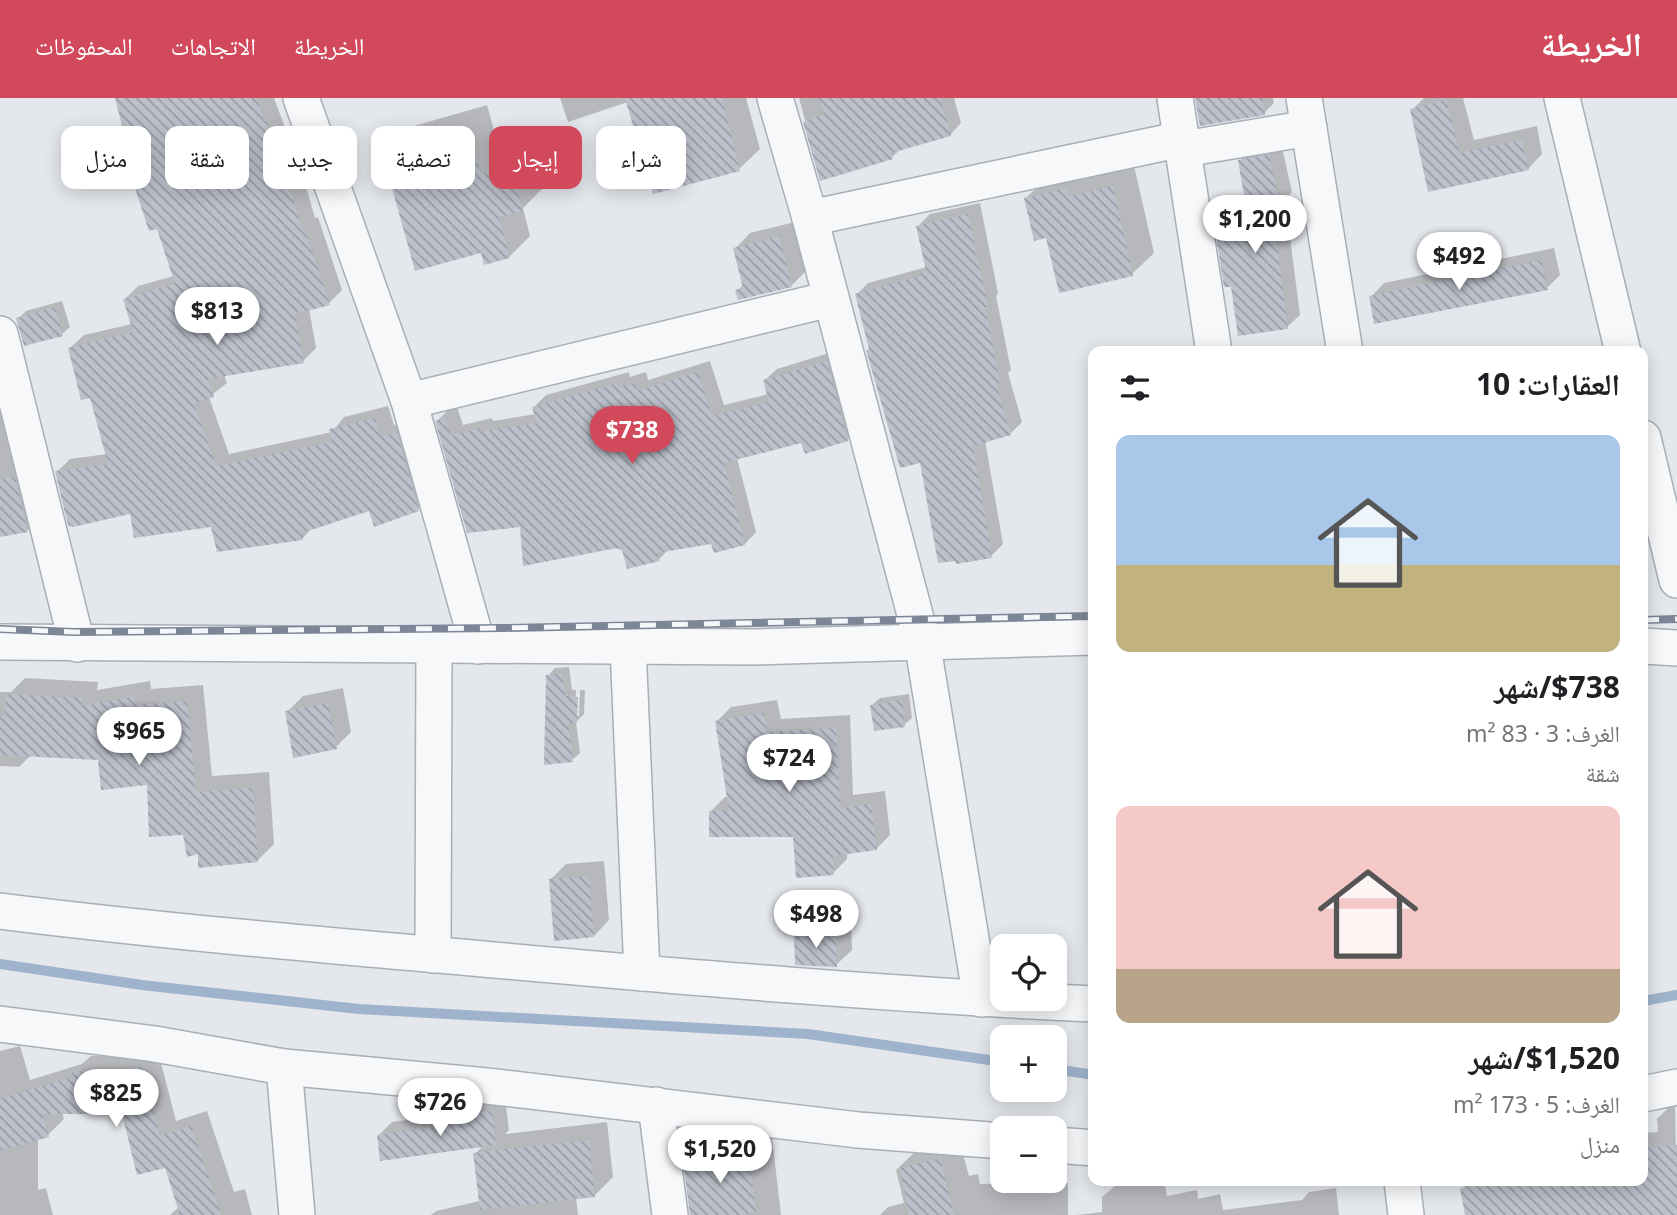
<!DOCTYPE html>
<html lang="ar">
<meta charset="utf-8">
<style>
body{margin:0;font-family:"Noto Sans","Noto Naskh Arabic",sans-serif;background:#f2f2f2;color:#202124;direction:rtl;height:100vh;display:flex;flex-direction:column;font-size:26px;white-space:nowrap}
*{box-sizing:border-box;margin:0}
p{font-size:23px;color:#757577}
.icon{flex:none;width:38px;height:38px;fill:none;stroke:currentColor;stroke-width:2;stroke-linecap:round;stroke-linejoin:round}
.map{position:relative;flex:1;overflow:hidden;direction:ltr}
.drawer{position:absolute;left:1088px;top:248px;width:560px;height:840px;display:flex;flex-direction:column;background:#fff;border-radius:14px;box-shadow:0 4px 18px #0003;direction:rtl}
.drawer>*{flex:none}
.top-card{position:absolute;left:21px;top:28px;width:665px;height:63px;direction:rtl;display:flex;gap:14px}
.fabs{position:absolute;left:990px;top:836px;display:grid;gap:14px}
.fabs a{display:grid;place-items:center;width:77px;height:77px;border-radius:14px;background:#fff;box-shadow:0 4px 18px #0003;font-size:35px}
.price{position:absolute;translate:-50% -60px;padding:0 16px;border-radius:24px;background:#fff;color:#222;font-size:23px;line-height:46px;filter:drop-shadow(0 2px 4px #0008)}
.price::after{content:'';position:absolute;left:50%;top:42px;width:21px;height:16px;margin-left:-10px;background:inherit;clip-path:polygon(0 0,100% 0,50% 100%)}
.price.selected{background:#d1495b;color:#fff}
ul{padding:0;list-style:none}
li{display:grid;align-content:center;gap:14px;height:371px;padding:0 28px}
li span{display:grid;place-items:center;height:217px;border-radius:14px;color:#555}
li>.icon{margin-inline-start:auto}
span .icon{width:126px;height:126px;fill:#fffc;stroke-width:1}
li b{font-size:30px}
h2{display:flex;justify-content:space-between;align-items:center;height:84px;padding:0 28px;font-size:30px}
.chip{padding:0 24px;border-radius:14px;background:#fff;box-shadow:0 4px 18px #0003;font-size:24px;line-height:63px}
.chip.selected{background:#d1495b;color:#fff}
header{display:flex;align-items:center;gap:42px;box-sizing:border-box;height:98px;padding:0 35px;background:#d1495b;color:#fff}
header strong{font-size:33px}
nav{display:flex;gap:38px;margin-inline-start:auto;font-size:24px}
.map>svg:first-child{display:block}
.shadow{fill:#0003}
.lines{fill:none;stroke-linecap:round;stroke-linejoin:round}
.stream{stroke:#9fb4cc;stroke-width:10}
.building{fill:url(#building-back-hatch)}
.minor-casing{stroke:#a9aeb7;stroke-width:38}
.minor{stroke:#f7f8fa;stroke-width:35}
.rail-casing{stroke:#7d8696;stroke-width:8}
.rail{stroke:#f4f6f9;stroke-width:5;stroke-dasharray:16;stroke-linecap:butt}
</style>
<header>
<strong>الخريطة</strong>
<nav><a>الخريطة</a><a>الاتجاهات</a><a>المحفوظات</a></nav>
</header>
<div class="map">
<svg width="1677" height="1117" viewBox="0 0 1677 1117">
<defs>
<pattern id="building-back-hatch" width="6" height="6" patternUnits="userSpaceOnUse" patternTransform="scale(1.75)"><rect width="6" height="6" fill="#bbc0ca"/><path d="M-1 5l2 2M0 0l6 6M5-1l2 2" fill="none" stroke="#989da6"/></pattern>
</defs>
<rect width="100%" height="100%" fill="#e4e7ec"/>
<!-- shadow -->
<g class="shadow">
<polygon points="117,0 274,0 287,35 290,34 315,120 318,119 342,192 329,205 309,210 316,250 303,263 224,277 227,285 209,299 229,356 332,334 344,319 388,308 394,327 410,322 431,398 418,411 370,411 312,430 303,440 131,414 57,374 70,361 107,356 91,298 70,250 84,237 132,226 125,201 138,188 174,178 158,129 133,78 137,75"/>
<polygon points="560,0 746,0 760,51 739,71 628,4 568,24"/>
<polygon points="799,0 954,0 961,25 950,37 902,50 892,59 821,81"/>
<polygon points="1197,0 1273,0 1274,5 1264,15"/>
<polygon points="1424,0 1463,0 1474,42 1537,28 1542,56 1528,71 1429,92 1412,12"/>
<polygon points="487,7 501,57 531,48 543,90 523,110 530,138 509,159 482,153 391,76 379,53 400,32"/>
<polygon points="1281,45 1292,94 1285,101 1300,217 1287,229 1233,187 1217,132 1230,119 1249,117 1240,63 1253,50"/>
<polygon points="1134,68 1154,155 1132,176 1047,138 1025,101 1047,79"/>
<polygon points="980,105 998,195 996,198 1011,272 1008,275 1022,324 1010,336 985,342 1003,446 991,458 921,363 857,196 868,185 927,169 918,128 930,116"/>
<polygon points="795,124 807,172 791,188 737,193 744,186 735,151 750,135"/>
<polygon points="1554,150 1560,177 1547,190 1371,199 1384,185"/>
<polygon points="62,203 70,229 62,236 18,221 26,213"/>
<polygon points="839,252 859,330 847,342 803,343 737,360 756,434 745,446 712,444 669,451 659,461 521,427 437,323 449,311 457,309 463,327 492,320 493,323 536,316 534,309 546,297 629,274 630,279 646,274 648,282 710,263 724,307 769,296 765,282 777,271"/>
<polygon points="0,257 40,419 28,432 0,438"/>
<polygon points="569,569 572,592 576,592 575,618 579,618 580,592 585,592 584,616 576,624 580,655 572,662 548,578 555,570"/>
<polygon points="25,580 98,584 97,592 150,583 151,591 203,587 212,678 269,674 274,746 257,763 199,754 148,685 99,660 32,656 19,669 0,668 0,594 11,594"/>
<polygon points="343,590 351,634 336,649 287,614 303,598"/>
<polygon points="909,596 912,620 904,627 872,607 880,600"/>
<polygon points="777,602 781,621 850,617 853,697 885,693 890,737 876,751 847,754 847,761 833,775 795,737 711,713 725,699 729,699 717,623 731,609"/>
<polygon points="604,763 609,822 594,838 551,781 566,766"/>
<polygon points="851,820 852,852 836,867 796,837 811,822"/>
<polygon points="20,948 30,982 82,966 91,958 136,958 158,953 176,1023 207,1013 234,1094 245,1091 252,1117 170,1117 179,1109 166,1068 123,1014 62,1014 64,1021 48,1037 38,1040 38,1092 46,1090 53,1117 0,1117 0,953"/>
<polygon points="505,1000 509,1032 505,1036 607,1024 613,1079 595,1097 576,1099 578,1117 431,1117 436,1113 480,1103 475,1056 484,1047 379,1037 392,1024 466,1014 475,1004"/>
<polygon points="1675,1003 1677,1117 1466,1117 1462,1091 1469,1083 1643,1083 1643,1035 1658,1034 1657,1021"/>
<polygon points="771,1031 781,1117 690,1117 685,1063 708,1039"/>
<polygon points="959,1041 969,1078 978,1076 980,1086 1068,1085 1068,1117 880,1117 888,1109 904,1105 896,1072 916,1053"/>
<polygon points="1121,1083 1164,1083 1167,1098 1197,1092 1198,1101 1220,1096 1223,1112 1302,1102 1309,1094 1336,1090 1339,1117 1077,1117 1102,1114 1102,1099"/>
</g>
<g class="lines">
<!-- stream -->
<g class="stream">
<polyline points="0,866 142,887 359,911 808,936 1003,964"/>
<polyline points="1643,903 1677,897"/>
<polyline points="1055,971 1094,977"/>
</g>
</g>
<!-- building -->
<g class="building">
<polygon points="115,0 257,0 264,23 267,23 274,47 277,46 302,132 305,131 330,207 295,216 304,265 208,281 214,299 194,306 216,368 332,344 329,331 375,320 381,339 397,334 419,413 374,429 369,413 302,435 303,442 217,454 211,429 134,440 130,416 73,429 68,427 55,373 108,366 90,300 81,302 68,250 133,234 123,201 175,186 157,131 149,133 131,78 135,77 123,45 126,44"/>
<polygon points="625,0 722,0 740,73 653,96"/>
<polygon points="819,0 940,0 951,38 891,55 893,61 820,83 803,24 824,17"/>
<polygon points="1195,0 1263,0 1265,17 1200,28"/>
<polygon points="1446,2 1460,55 1522,42 1529,72 1428,94 1410,11"/>
<polygon points="466,26 481,76 511,68 523,113 499,119 510,160 484,167 481,155 415,173 389,79 385,80 377,52"/>
<polygon points="1269,57 1280,108 1272,110 1288,231 1238,238 1231,189 1224,189 1215,131 1249,127 1238,62"/>
<polygon points="1113,88 1133,178 1059,195 1046,140 1034,143 1024,100 1066,90 1068,99"/>
<polygon points="968,116 988,209 985,209 1000,285 996,286 1011,337 973,348 992,460 956,466 955,463 938,465 920,365 900,370 866,252 869,251 855,196 920,178 920,175 926,173 916,128"/>
<polygon points="779,138 792,189 738,202 735,192 743,190 733,150"/>
<polygon points="1541,162 1548,192 1374,226 1369,198"/>
<polygon points="55,209 63,238 24,248 16,220"/>
<polygon points="827,263 848,343 805,356 801,345 724,365 745,447 714,455 711,446 657,455 660,463 627,471 622,452 617,450 523,468 520,429 467,435 435,323 445,320 451,338 480,330 481,334 537,325 532,309 617,285 618,289 635,285 637,293 698,274 712,318 769,304 763,282"/>
<polygon points="15,379 28,434 0,439 0,381"/>
<polygon points="562,576 565,598 578,599 577,625 568,625 573,664 544,667 546,577"/>
<polygon points="6,596 82,600 81,608 134,599 135,607 187,603 196,694 253,690 258,764 198,770 198,756 187,759 183,737 149,739 147,687 101,692 98,662 0,657 0,618 5,618"/>
<polygon points="902,602 905,629 874,633 870,607"/>
<polygon points="328,605 337,651 293,660 285,613"/>
<polygon points="764,615 767,634 836,630 840,710 871,706 877,752 833,758 834,777 796,780 793,739 709,739 709,713 729,713 715,623"/>
<polygon points="589,778 594,839 554,843 549,781"/>
<polygon points="836,835 837,869 795,867 794,837"/>
<polygon points="142,968 160,1038 191,1028 221,1117 180,1117 165,1070 137,1077 122,1016 42,1016 49,1039 0,1053 0,1001 72,979 72,973 118,974"/>
<polygon points="492,1013 496,1047 380,1063 377,1037 461,1025 460,1017"/>
<polygon points="589,1042 595,1099 480,1112 473,1055"/>
<polygon points="1677,1047 1677,1117 1465,1117 1460,1090 1497,1083 1643,1083 1643,1050"/>
<polygon points="748,1054 756,1113 743,1117 690,1117 683,1062"/>
<polygon points="940,1060 954,1117 909,1117 900,1070"/>
</g>
<g class="lines">
<defs>
<g id="minor">
<polyline points="301,0 409,303 478,548"/>
<polyline points="775,0 810,120 922,543 981,901"/>
<polyline points="1175,0 1214,254"/>
<polyline points="1304,0 1345,254"/>
<polyline points="1562,0 1623,254"/>
<polyline points="1184,51 1309,30"/>
<polyline points="810,120 1182,41"/>
<polyline points="0,236 77,546"/>
<polyline points="409,303 830,201"/>
<polyline points="1643,340 1677,482"/>
<polyline points="0,544 755,549 1094,539"/>
<polyline points="628,548 642,875"/>
<polyline points="1643,548 1677,550"/>
<path d="M0,813C161,833 322,847 483,861C686,879 890,897 1094,906"/>
<polyline points="433,857 434,548"/>
<polyline points="0,926 155,946 284,969 487,988 858,1032 1003,1043"/>
<polyline points="284,969 297,1117"/>
<polyline points="1643,996 1677,989"/>
<polyline points="656,1007 670,1117"/>
<polyline points="1055,1047 1094,1050"/>
<polyline points="1402,1083 1406,1117"/>
</g>
</defs>
<!-- minor casing -->
<use href="#minor" class="minor-casing"/>
<!-- minor -->
<use href="#minor" class="minor"/>
<defs>
<g id="rail">
<polyline points="1643,522 1677,521"/>
<polyline points="0,531 74,534 503,530 1094,518"/>
</g>
</defs>
<!-- rail casing -->
<use href="#rail" class="rail-casing"/>
<!-- rail -->
<use href="#rail" class="rail"/>
</g>
</svg>
<div class="fabs">
<a><svg class="icon" aria-label="locate" viewBox="0 0 24 24"><circle cx="12" cy="12" r="6"/><path d="M12 2v4M12 18v4M2 12h4M18 12h4"/></svg></a>
<a>+</a>
<a>−</a>
</div>
<b class="price" style="left:1255px;top:157px">$1,200</b>
<b class="price" style="left:1459px;top:194px">$492</b>
<b class="price" style="left:217px;top:249px">$813</b>
<b class="price selected" style="left:632px;top:368px">$738</b>
<b class="price" style="left:139px;top:669px">$965</b>
<b class="price" style="left:789px;top:696px">$724</b>
<b class="price" style="left:816px;top:852px">$498</b>
<b class="price" style="left:116px;top:1031px">$825</b>
<b class="price" style="left:440px;top:1040px">$726</b>
<b class="price" style="left:720px;top:1087px">$1,520</b>
<div class="top-card">
<a class="chip">شراء</a>
<a class="chip selected">إيجار</a>
<a class="chip">تصفية</a>
<a class="chip">جديد</a>
<a class="chip">شقة</a>
<a class="chip">منزل</a>
</div>
<section class="drawer">
<h2>العقارات: 10<svg class="icon" aria-label="filters" viewBox="0 0 24 24"><path d="M4 7h16M4 17h16"/><circle cx="9" cy="7" r="2"/><circle cx="15" cy="17" r="2"/></svg></h2>
<ul>
<li><span style="background:linear-gradient(#a9c7e8 60%,#c2b280 0)"><svg class="icon" aria-label="home" viewBox="0 0 24 24"><path d="M3 11l9-7 9 7M6 9v11h12V9"/></svg></span><div><b>$738/شهر</b><p>الغرف: 3 · 83 m²</p><p>شقة</p></div></li>
<li><span style="background:linear-gradient(#f6c9c9 75%,#b9a48a 0)"><svg class="icon" aria-label="home" viewBox="0 0 24 24"><path d="M3 11l9-7 9 7M6 9v11h12V9"/></svg></span><div><b>$1,520/شهر</b><p>الغرف: 5 · 173 m²</p><p>منزل</p></div></li>
</ul>
</section>
</div>
